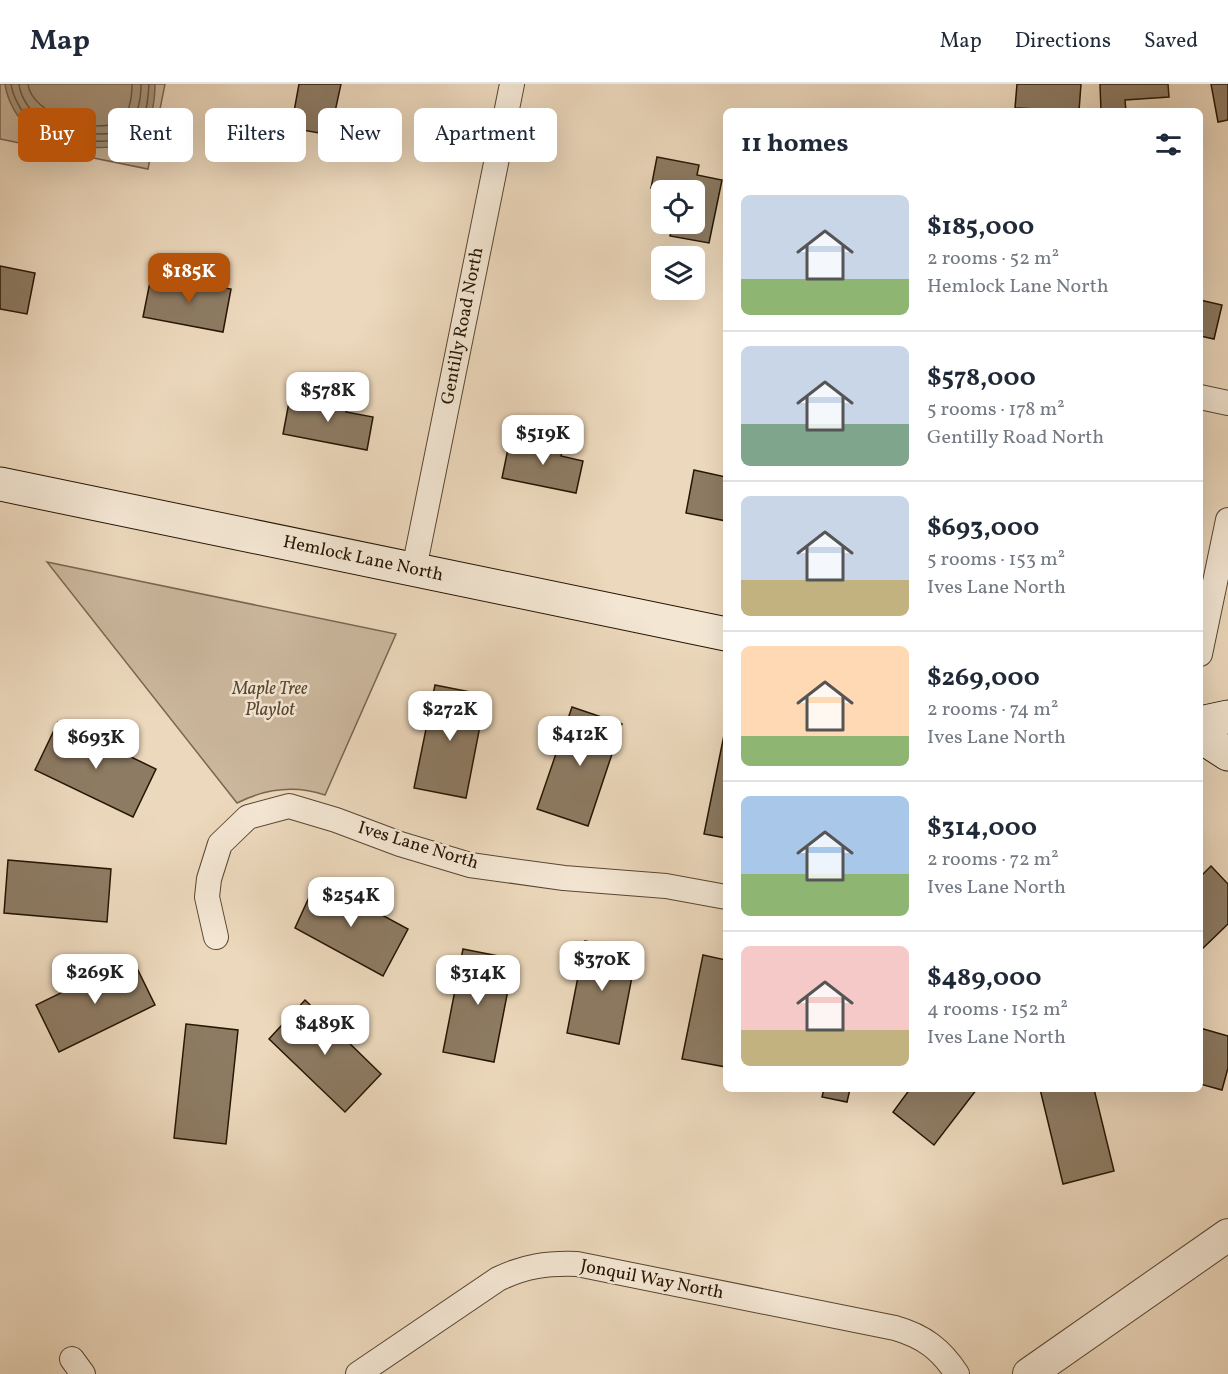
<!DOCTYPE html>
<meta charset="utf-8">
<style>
body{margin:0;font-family:Vollkorn,serif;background:#f2f2f3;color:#1f2937;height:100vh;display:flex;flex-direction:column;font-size:22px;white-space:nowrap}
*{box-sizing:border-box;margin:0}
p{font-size:20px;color:#747a83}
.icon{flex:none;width:33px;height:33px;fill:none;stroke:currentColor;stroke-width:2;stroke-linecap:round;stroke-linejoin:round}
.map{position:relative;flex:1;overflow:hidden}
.sheet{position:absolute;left:723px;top:24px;width:480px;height:984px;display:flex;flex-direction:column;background:#fff;border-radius:9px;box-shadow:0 6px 24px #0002}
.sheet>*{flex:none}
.guide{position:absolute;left:18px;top:24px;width:570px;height:54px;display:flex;gap:12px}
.buttons{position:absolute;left:651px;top:96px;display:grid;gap:12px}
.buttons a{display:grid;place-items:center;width:54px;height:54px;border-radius:9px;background:#fff;box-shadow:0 6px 24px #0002;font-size:30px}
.price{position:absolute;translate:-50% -51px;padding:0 14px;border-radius:12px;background:#fff;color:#222;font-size:20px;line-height:39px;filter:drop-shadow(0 2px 3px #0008)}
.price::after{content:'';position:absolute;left:50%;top:36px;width:18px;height:14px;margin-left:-9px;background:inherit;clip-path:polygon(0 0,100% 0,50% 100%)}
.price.selected{background:#b45309;color:#fff}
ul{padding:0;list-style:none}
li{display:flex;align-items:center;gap:18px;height:150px;padding:0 18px}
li+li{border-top:2px solid #e0e1e3}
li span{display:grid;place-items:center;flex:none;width:168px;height:120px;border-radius:9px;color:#555}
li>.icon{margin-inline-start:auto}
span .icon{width:72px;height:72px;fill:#fffc;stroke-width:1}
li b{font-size:26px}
h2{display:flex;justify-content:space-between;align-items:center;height:72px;padding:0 18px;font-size:26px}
.tag{padding:0 21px;border-radius:9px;background:#fff;box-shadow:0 6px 24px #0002;font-size:21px;line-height:54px}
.tag.selected{background:#b45309;color:#fff}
header{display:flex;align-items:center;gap:36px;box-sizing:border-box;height:84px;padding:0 30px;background:#fff;border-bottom:2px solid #e0e1e3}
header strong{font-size:28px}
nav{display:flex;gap:33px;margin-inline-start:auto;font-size:21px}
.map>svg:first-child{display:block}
.green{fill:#cbb79d;stroke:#796650;stroke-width:1.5}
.water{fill:#a9967d;stroke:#75634c;stroke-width:1.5}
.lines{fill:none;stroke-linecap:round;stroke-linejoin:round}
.shore{stroke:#685640;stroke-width:1.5}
.building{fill:#8d7b63;stroke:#271603;stroke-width:1.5}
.minor-casing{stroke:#584631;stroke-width:26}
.tertiary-casing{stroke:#584631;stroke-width:34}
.secondary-casing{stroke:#271603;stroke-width:35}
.minor{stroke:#f3e6d3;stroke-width:24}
.tertiary{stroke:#f3e6d3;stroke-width:32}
.secondary{stroke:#f3e6d3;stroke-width:33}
.labels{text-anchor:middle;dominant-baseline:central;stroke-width:5;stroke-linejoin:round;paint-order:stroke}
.street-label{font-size:18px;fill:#271603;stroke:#f3e6d3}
.park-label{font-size:18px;font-style:italic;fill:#584631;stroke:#f3e6d3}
</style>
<header>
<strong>Map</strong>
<nav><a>Map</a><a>Directions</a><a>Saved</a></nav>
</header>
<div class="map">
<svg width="1228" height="1290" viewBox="0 0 1228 1290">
<rect width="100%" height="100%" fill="#ecd8bc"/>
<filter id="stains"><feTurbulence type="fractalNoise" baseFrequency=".00333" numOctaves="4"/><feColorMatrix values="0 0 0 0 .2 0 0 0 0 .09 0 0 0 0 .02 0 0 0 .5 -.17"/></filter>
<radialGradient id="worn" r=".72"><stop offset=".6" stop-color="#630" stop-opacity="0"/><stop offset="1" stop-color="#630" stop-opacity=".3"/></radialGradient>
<!-- green -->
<g class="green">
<polygon points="0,0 165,0 148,85 0,55"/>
<path d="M47,478L396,550L325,711C295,701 265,705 237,719Z"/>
</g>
<!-- water -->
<path class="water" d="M5,0H155C155,16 152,40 139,52C115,72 56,63 32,46C18,37 7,16 5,0Z"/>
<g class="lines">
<!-- shore -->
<g class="shore">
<path d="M11,0C13,14 24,34 37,42C60,55 112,66 134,47C147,36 148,15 149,0"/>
<path d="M19,0C20,12 30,28 41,35C58,47 114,59 130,40C139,28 141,14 141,0"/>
<path d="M28,0C31,31 101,54 122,35C131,26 132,12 132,0"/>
</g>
</g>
<!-- building -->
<g class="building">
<polygon points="299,0 341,0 330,51 291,44"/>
<polygon points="1017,0 1081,0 1079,27 1015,24"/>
<polygon points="1100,0 1168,0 1169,13 1125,16 1126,27 1101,27"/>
<polygon points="1211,0 1228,0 1228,36 1218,38"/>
<polygon points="657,73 699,81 697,91 722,96 709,159 670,152 673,140 694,140 694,106 651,104"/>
<polygon points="0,182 35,189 27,230 0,225"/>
<polygon points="184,189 205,193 203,200 231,205 223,248 143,233 150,198 181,204"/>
<polygon points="1200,216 1222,221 1214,255 1200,252"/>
<polygon points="290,313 325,320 326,313 348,317 346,328 373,333 367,366 283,350"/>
<polygon points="541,352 564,357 561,372 583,377 576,409 502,394 509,360 539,366"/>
<polygon points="694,386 726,393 726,437 686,429"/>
<polygon points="435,601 486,611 466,714 414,704"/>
<polygon points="572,623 622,640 588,742 537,725"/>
<polygon points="58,638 156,685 133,733 35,686"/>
<polygon points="725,646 726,646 726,754 704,750"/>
<polygon points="8,776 111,785 107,838 4,829"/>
<polygon points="1211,782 1228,800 1228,840 1200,867 1200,793"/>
<polygon points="317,796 408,845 383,892 295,844"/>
<polygon points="585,857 637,867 619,960 567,949"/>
<polygon points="463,865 514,875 494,978 443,968"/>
<polygon points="703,871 726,876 726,983 682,975"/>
<polygon points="132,874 155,921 59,968 36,921"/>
<polygon points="305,916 381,990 345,1028 269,955"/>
<polygon points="186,940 238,946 226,1060 174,1054"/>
<polygon points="1200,944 1228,952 1228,984 1222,1006 1200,1000"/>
<polygon points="824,1005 850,1005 847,1018 822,1013"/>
<polygon points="910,1005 977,1005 934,1061 893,1028"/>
<polygon points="1040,1005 1094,1005 1114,1087 1063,1100"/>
</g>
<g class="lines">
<defs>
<g id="minor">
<polyline points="1200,313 1228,319"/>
<polyline points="414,485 512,0"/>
<polyline points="1200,570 1228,436"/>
<polyline points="216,853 207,813 209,795 220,760 248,733 289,722 336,736 400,760 470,781 564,794 666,802 726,813"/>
<polyline points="72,1275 83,1290"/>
<path d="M358,1290L498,1195C525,1182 547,1179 577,1180L895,1244C923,1252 941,1265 957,1290"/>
</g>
<polyline id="tertiary" points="1029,1290 1228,1151"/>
<g id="secondary">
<polyline points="0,400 726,550"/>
<polyline points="1200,639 1228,633"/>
<polyline points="1200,652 1228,670"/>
</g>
</defs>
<!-- minor casing -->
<use href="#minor" class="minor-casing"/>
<!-- tertiary casing -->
<use href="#tertiary" class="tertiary-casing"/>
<!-- secondary casing -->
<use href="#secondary" class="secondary-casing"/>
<!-- minor -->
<use href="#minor" class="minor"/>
<!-- tertiary -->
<use href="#tertiary" class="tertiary"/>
<!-- secondary -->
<use href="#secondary" class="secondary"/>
</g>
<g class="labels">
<!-- street labels -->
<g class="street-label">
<text transform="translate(463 242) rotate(-79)">Gentilly Road North</text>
<text transform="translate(363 475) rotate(12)">Hemlock Lane North</text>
<text transform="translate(418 762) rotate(17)">Ives Lane North</text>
<text transform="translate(652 1196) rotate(11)">Jonquil Way North</text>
</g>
<!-- park labels -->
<g class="park-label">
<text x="270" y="605">Maple Tree<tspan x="270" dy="21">Playlot</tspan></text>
</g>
</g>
<rect width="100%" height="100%" filter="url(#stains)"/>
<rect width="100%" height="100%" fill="url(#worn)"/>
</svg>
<div class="buttons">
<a><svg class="icon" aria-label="locate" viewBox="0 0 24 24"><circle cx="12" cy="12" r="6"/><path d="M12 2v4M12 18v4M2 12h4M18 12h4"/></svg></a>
<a><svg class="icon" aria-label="layers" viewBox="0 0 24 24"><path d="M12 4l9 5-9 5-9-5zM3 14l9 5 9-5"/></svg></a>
</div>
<b class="price selected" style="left:189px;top:220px">$185K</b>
<b class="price" style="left:328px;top:339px">$578K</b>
<b class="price" style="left:543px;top:382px">$519K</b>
<b class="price" style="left:450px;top:658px">$272K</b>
<b class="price" style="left:580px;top:683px">$412K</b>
<b class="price" style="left:96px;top:686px">$693K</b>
<b class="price" style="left:351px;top:844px">$254K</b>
<b class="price" style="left:602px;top:908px">$370K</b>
<b class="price" style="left:95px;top:921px">$269K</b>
<b class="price" style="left:478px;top:922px">$314K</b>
<b class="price" style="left:325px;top:972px">$489K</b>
<div class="guide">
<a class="tag selected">Buy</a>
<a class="tag">Rent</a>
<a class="tag">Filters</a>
<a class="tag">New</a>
<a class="tag">Apartment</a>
</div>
<section class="sheet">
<h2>11 homes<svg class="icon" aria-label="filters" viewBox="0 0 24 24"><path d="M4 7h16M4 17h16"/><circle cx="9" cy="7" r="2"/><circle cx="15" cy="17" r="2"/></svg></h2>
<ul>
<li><span style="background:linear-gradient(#c9d6e8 70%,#8fb573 0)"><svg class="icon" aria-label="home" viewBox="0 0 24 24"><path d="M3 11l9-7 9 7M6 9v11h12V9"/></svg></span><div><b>$185,000</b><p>2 rooms · 52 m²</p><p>Hemlock Lane North</p></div></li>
<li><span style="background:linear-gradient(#c9d6e8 65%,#7fa58c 0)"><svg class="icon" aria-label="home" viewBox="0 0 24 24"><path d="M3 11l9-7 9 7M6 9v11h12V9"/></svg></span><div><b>$578,000</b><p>5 rooms · 178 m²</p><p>Gentilly Road North</p></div></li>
<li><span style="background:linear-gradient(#c9d6e8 70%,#c2b280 0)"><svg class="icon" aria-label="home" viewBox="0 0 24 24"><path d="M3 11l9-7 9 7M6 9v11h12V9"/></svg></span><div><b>$693,000</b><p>5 rooms · 153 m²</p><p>Ives Lane North</p></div></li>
<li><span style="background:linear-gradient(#ffd9b3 75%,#8fb573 0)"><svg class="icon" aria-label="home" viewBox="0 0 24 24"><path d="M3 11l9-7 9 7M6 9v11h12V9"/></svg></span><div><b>$269,000</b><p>2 rooms · 74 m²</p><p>Ives Lane North</p></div></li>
<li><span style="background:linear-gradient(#a9c7e8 65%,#8fb573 0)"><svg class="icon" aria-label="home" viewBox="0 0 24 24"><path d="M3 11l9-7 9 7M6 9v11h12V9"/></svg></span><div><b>$314,000</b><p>2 rooms · 72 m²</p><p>Ives Lane North</p></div></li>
<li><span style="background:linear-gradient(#f6c9c9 70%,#c2b280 0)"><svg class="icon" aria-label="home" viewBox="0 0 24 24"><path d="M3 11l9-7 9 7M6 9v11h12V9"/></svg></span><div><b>$489,000</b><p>4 rooms · 152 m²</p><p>Ives Lane North</p></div></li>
</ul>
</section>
</div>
